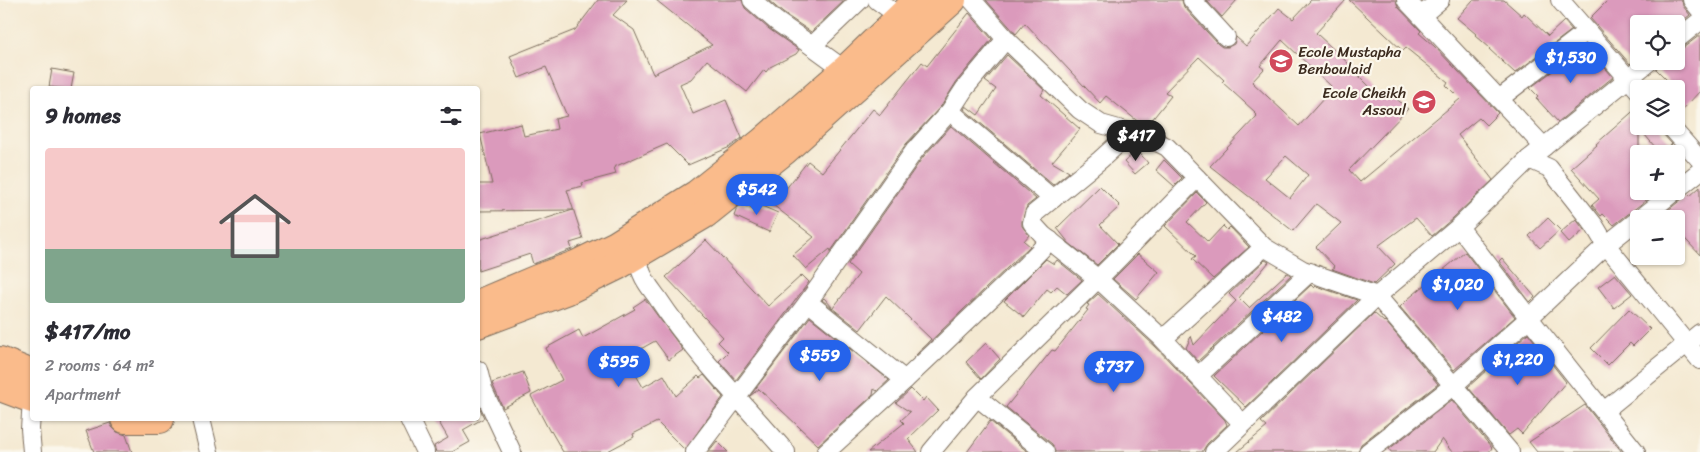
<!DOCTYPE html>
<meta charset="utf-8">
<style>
body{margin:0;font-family:Sriracha,sans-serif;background:#f2f2f3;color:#2b2b33;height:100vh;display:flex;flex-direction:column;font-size:19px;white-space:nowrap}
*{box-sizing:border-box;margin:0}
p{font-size:16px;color:#7c7c81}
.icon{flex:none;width:28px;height:28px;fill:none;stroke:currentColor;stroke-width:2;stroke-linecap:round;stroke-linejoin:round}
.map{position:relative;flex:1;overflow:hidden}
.side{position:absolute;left:30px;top:86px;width:450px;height:335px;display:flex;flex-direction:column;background:#fff;border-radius:5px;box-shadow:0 1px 4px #0004}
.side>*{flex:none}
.controls{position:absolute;left:1630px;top:15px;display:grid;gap:10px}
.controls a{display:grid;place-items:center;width:55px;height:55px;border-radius:5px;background:#fff;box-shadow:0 1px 4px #0004;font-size:25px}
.price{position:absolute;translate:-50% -42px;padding:0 11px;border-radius:18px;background:#2563eb;color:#fff;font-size:16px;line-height:32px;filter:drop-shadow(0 1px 2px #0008)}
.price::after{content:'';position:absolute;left:50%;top:30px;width:15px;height:11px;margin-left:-8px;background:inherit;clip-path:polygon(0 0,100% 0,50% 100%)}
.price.active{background:#222;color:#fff}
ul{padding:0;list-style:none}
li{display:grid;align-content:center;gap:10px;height:265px;padding:0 15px}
li span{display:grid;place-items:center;height:155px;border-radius:5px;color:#555}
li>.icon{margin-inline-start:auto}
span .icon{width:90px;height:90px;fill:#fffc;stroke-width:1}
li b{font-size:21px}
h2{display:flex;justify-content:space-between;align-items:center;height:60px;padding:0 15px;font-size:21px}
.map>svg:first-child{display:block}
.building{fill:#db9abc;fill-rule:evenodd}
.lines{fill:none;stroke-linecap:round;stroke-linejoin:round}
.minor-casing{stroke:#7c6d5d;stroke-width:20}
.primary-casing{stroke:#7c6d5d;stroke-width:30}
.minor{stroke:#fff;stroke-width:18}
.primary{stroke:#fabb8b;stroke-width:28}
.labels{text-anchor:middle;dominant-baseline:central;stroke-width:4.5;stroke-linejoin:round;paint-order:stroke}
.poi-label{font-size:15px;fill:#3b2a1e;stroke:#fbf7ec;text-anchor:start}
</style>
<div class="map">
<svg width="1700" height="452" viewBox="0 0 1700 452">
<rect width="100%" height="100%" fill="#fbf7ec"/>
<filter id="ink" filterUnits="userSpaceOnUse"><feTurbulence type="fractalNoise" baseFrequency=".02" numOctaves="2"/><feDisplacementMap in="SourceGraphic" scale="10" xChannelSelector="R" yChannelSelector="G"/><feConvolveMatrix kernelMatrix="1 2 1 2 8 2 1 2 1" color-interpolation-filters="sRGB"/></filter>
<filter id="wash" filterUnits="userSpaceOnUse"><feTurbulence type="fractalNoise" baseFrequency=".0096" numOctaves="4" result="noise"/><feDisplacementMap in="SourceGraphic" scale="20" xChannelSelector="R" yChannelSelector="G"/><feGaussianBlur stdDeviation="1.12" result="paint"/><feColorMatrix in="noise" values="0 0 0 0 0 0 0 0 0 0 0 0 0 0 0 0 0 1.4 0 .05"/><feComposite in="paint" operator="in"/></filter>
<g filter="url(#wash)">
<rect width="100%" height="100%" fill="#f4e9d2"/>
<g id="blocks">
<!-- building -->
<g class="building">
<polygon points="598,0 627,0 613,15 634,30 653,74 712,45 656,0 742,0 745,8 769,29 799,50 796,54 770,67 766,72 764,70 747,92 707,60 691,79 680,84 693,114 726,100 742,138 730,147 688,165 667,144 614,167 616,174 582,183 583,186 567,190 583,239 570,243 572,249 533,264 530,254 478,271 478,240 573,210 478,211 478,184 492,184 480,134 521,124 524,136 557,129 555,119 567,116 546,67 519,78 510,56 575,30"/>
<polygon points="768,0 845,0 811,32 783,13"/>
<path d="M986,0H1182L1184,7L1218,44L1222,47H1228L1234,44L1236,37L1246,46L1279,8L1293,19L1311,0H1346L1316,33L1349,64L1348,65L1382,99L1389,92L1408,109L1349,170L1360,182L1460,99L1446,85L1448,82L1406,48L1403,51L1349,0H1396L1398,7L1421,31L1419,33L1434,46L1498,113L1486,125L1479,118L1458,135L1493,180L1452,219L1432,236L1416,218L1378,246L1395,264L1374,284L1332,269L1335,267L1316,247L1341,223L1316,204L1293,231L1210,166L1257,116L1254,113L1255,112L1222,82L1224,80L1199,57L1165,92L1171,96L1147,126L1141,124L1106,96L1100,103L1025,23L1016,34ZM1282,40L1331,86L1330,87L1332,89L1299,126L1252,82L1264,69L1260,66ZM1286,156L1308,175L1290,198L1265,178Z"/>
<polygon points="1206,0 1237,0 1222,17"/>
<polygon points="1473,0 1504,0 1522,16 1524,13 1548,36 1564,21 1572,30 1515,73 1489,49 1490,48 1475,35 1476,34 1457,18"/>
<polygon points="1608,0 1682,0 1683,6 1690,15 1676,26 1676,24 1639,24 1639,56 1630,64 1590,18"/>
<polygon points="969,13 992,39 957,81 942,105 906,144 831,251 830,249 806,269 793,255 814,237 773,205 808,161 822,172 873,109 880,115 922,62 927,66"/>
<polygon points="1700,35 1700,91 1676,117 1676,89 1669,88 1672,85 1656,69 1660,61 1676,61 1676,50 1683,48"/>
<polygon points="1586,46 1613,77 1558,122 1536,98 1538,96 1530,88"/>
<polygon points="1007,55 1044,90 1041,95 1080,129 1052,162 1069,172 1053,185 964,109 966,106 978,115 996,89 985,81"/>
<polygon points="52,69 74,73 71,89 49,87"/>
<polygon points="1639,106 1639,126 1660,126 1662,133 1672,144 1661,154 1639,128 1639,191 1658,191 1614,225 1603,214 1601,216 1592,205 1599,199 1571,168 1597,145 1596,144"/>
<polygon points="951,126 1036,199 1027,206 1022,221 1022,226 1029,235 1024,241 1030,246 916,355 931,339 886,296 860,330 822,300 824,298 833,308 859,274 848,264 923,157"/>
<polygon points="1137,150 1148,163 1135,174 1124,162"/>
<polygon points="1164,160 1182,178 1174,186 1156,170"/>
<polygon points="1100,186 1120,206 1100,225 1118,244 1097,265 1069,243 1057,228"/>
<polygon points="1700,187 1700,255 1676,229 1676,219 1657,219 1688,194 1690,196"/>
<polygon points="1197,193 1206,202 1187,222 1208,242 1223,226 1227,230 1230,227 1249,247 1213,279 1192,259 1196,256 1165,226"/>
<polygon points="742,204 754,210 757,204 778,213 769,232 734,216 737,208"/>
<polygon points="1548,218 1560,230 1540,248 1529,236"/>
<polygon points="1576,219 1584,230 1569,243 1560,233"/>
<polygon points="706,240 768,306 802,275 809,282 736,380 719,361 728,352 718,342 723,337 666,277"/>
<polygon points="1465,252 1515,317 1454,370 1400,307 1408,299"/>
<polygon points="1138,254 1159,272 1136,299 1113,279"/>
<polygon points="1502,258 1535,297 1530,302 1499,261"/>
<polygon points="1046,259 1054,264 1057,260 1082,280 1067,294 1057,286 1051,292 1047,289 1024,317 1004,301"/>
<polygon points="1265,260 1269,262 1239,298 1249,308 1287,273 1291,275 1198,361 1186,348 1191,336 1194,345 1236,301 1229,294"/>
<polygon points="1615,274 1632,294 1614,308 1598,287"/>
<polygon points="1311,285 1314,288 1316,286 1357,300 1246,407 1214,376"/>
<polygon points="1098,294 1156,347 1225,420 1227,425 1207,444 1202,452 1055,452 1052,444 1006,407 1052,350 1055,351 1088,310 1086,309 1089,305 1087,304"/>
<polygon points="645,299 683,350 669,360 655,341 628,356 626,358 643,387 664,375 676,396 698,376 700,378 704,375 723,397 685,450 657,422 633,434 634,437 606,452 563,452 551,431 550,432 531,396 562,380 546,348 579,330 583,338 635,309 633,307"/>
<polygon points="1629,309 1650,329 1633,346 1630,343 1608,365 1591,348"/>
<polygon points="1374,313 1384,322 1385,321 1438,384 1361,444 1358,452 1237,452 1267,427 1261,422"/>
<polygon points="810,317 889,380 877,391 874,389 873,395 818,445 759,389 750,396"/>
<polygon points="1528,333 1566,382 1522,434 1517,429 1509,435 1468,387"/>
<polygon points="986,343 1000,359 981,379 966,362"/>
<polygon points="523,372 531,393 503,408 492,383"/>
<polygon points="911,389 923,401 926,397 938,410 908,439 918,452 868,452 904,423 901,420 910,412 896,403"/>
<polygon points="1452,400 1492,448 1489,452 1452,452 1442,439 1433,452 1391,452 1389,449"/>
<polygon points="478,403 484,418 463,430 470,442 452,452 436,452 434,446 448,438 437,419 478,419"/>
<polygon points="1585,405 1622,452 1537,452 1529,442"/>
<polygon points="990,421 1028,452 967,452"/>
<polygon points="110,423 112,427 117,432 126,435 132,452 94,452 86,431"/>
<polygon points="717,441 728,452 708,452"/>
</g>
</g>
</g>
<g filter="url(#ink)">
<use href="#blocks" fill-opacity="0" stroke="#7c6d5d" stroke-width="1"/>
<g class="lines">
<defs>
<g id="minor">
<polyline points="752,0 776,21 812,46 860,0"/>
<polyline points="877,0 900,17"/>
<polyline points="972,0 1006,39 1080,110 1101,124 1147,137 1167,147 1264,247 1303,270 1377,296 1510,452"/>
<polyline points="1192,0 1226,37"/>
<polyline points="1406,0 1544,147"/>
<polyline points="1560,0 1639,91"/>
<polyline points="1692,0 1700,10"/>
<polyline points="1421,16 1440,0"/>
<polyline points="1676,40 1700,21"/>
<polyline points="812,46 845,70"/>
<polyline points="1499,99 1587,31"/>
<polyline points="950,111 1053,199"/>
<polyline points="1670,126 1700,160"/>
<polyline points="1131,132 1100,160 1034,214 1032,223 1043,235 1098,279 1163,339 1243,424"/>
<polyline points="1529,159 1549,168 1594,225 1606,245 1700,360"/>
<polyline points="1676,190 1700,171"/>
<polyline points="1640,219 1675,191"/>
<polyline points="1459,227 1529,318 1636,452"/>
<path d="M640,245C643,253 639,260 640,267C642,278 651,289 657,297C694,353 742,402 786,452"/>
<polyline points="808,302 905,380"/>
<polyline points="1163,339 1264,247"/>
<polyline points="478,370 483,390 512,452"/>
<polyline points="1198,376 1310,272"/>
<polyline points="977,397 1045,452"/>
<polyline points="1604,411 1700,333"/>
<polyline points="201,419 209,452"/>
<polyline points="409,419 425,452"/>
<polyline points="32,452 30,429 32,400"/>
<polyline points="695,452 808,302 915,150 950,111 965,88 1006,39"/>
<polyline points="826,452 905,380 1026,265 1050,240"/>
<polyline points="931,452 977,397 1112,265 1197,178"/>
<polyline points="1214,452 1377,296 1459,227 1529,159 1650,61"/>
<polyline points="1368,452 1454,385 1529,318 1606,245 1639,219"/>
</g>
<g id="primary">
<polyline points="478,304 537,279 575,265 616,245 697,194 761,143 845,70 918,0"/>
<polyline points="478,324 566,291 617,266 705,214 784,151 952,0"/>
<polyline points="0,361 32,374"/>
<polyline points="0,387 32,399"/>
<polyline points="125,419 160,419"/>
</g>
</defs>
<!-- minor casing -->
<use href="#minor" class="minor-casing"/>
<!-- primary casing -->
<use href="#primary" class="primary-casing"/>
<!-- minor -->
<use href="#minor" class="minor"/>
<!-- primary -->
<use href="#primary" class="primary"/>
</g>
</g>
<!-- icons -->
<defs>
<symbol id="school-disc" viewBox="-11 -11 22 22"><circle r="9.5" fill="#d1495b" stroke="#fbf7ec"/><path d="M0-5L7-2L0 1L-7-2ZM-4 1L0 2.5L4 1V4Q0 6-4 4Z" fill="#fff"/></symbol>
</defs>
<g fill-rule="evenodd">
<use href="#school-disc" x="1267" y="47" width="28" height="28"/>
<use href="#school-disc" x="1410" y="88" width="28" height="28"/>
</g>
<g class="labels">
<!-- poi labels -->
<g class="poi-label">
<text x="1298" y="52">Ecole Mustapha<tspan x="1298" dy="17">Benboulaid</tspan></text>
<text x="1406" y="93" text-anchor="end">Ecole Cheikh<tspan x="1406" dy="17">Assoul</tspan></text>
</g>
</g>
</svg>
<div class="controls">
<a><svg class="icon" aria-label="locate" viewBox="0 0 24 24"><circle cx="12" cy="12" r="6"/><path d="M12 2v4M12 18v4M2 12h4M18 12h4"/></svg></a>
<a><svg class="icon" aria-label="layers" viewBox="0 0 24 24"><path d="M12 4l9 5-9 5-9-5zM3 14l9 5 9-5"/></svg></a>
<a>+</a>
<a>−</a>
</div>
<b class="price" style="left:1571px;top:84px">$1,530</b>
<b class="price active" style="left:1136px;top:162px">$417</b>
<b class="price" style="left:757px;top:216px">$542</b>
<b class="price" style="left:1458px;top:311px">$1,020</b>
<b class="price" style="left:1282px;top:343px">$482</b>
<b class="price" style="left:820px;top:382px">$559</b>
<b class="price" style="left:1518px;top:386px">$1,220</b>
<b class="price" style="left:619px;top:388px">$595</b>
<b class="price" style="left:1114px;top:393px">$737</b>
<section class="side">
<h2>9 homes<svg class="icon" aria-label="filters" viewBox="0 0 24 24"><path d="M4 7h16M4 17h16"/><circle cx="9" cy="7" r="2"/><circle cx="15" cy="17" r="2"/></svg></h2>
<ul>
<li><span style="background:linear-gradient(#f6c9c9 65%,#7fa58c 0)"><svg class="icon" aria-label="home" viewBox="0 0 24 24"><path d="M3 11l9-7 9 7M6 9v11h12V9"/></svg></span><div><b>$417/mo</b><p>2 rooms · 64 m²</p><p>Apartment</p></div></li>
</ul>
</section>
</div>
